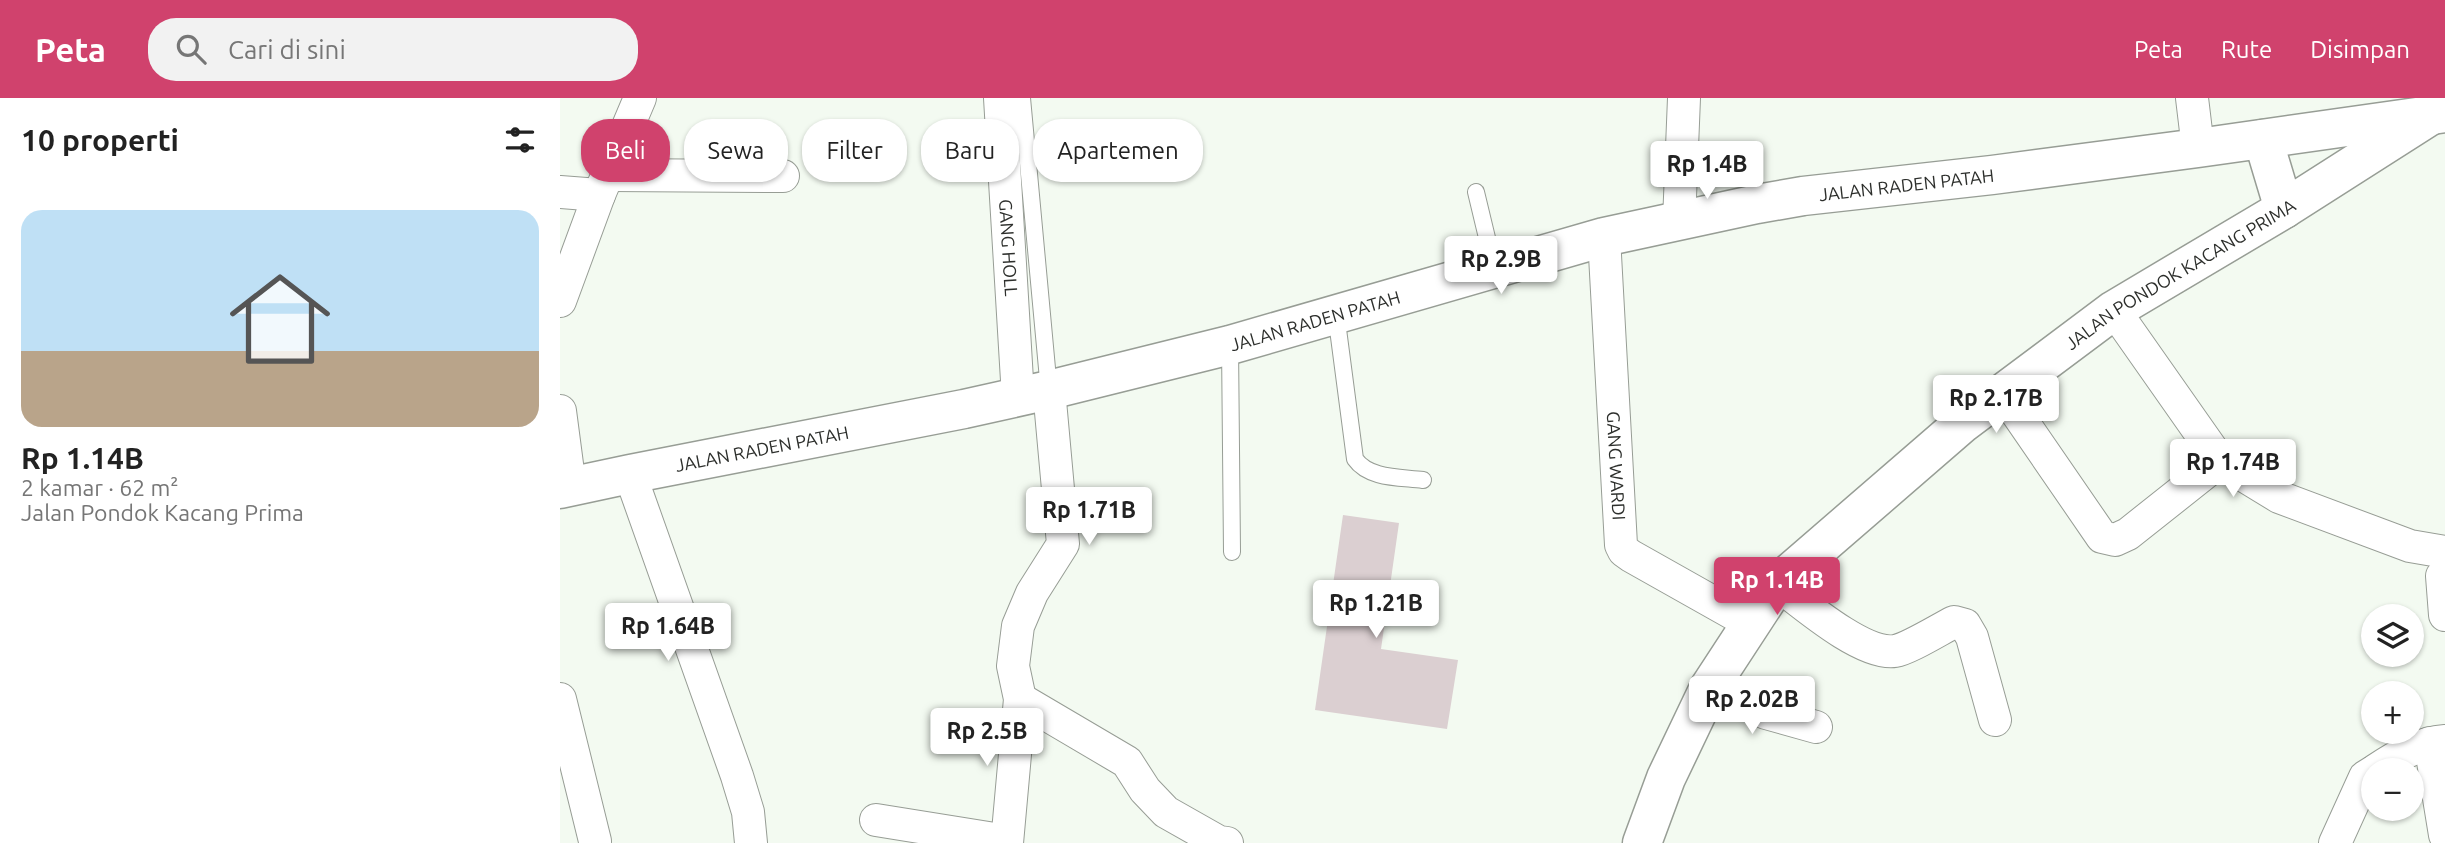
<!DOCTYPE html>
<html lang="id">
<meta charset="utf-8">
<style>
body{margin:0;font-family:Ubuntu,sans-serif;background:#f2f2f2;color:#222;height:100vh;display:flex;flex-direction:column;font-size:26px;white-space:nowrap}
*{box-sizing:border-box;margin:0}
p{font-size:23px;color:#767676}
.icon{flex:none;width:38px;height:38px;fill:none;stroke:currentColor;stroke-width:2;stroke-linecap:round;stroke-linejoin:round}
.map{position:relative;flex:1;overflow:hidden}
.sheet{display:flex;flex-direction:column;background:#fff;width:560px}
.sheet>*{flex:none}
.banner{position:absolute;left:21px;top:21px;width:665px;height:63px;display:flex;gap:14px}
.controls{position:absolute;left:1801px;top:506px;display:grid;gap:14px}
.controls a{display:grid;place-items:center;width:63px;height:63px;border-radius:50%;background:#fff;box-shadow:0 2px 5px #0004;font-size:35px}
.price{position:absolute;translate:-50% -60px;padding:0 16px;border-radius:7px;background:#fff;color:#222;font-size:23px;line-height:46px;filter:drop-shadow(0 2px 4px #0008)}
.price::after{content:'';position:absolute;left:50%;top:42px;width:21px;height:16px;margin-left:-10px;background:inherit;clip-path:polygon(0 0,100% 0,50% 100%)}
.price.active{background:#d0426d;color:#fff}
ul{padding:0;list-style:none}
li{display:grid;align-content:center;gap:14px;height:371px;padding:0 21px}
li span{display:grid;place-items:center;height:217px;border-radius:21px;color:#555}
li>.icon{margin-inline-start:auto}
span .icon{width:126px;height:126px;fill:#fffc;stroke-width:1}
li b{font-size:30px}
h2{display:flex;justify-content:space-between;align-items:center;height:84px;padding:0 21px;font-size:30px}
.pill{padding:0 24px;border-radius:28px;background:#fff;box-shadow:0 2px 5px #0004;font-size:24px;line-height:63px}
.pill.active{background:#d0426d;color:#fff}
header{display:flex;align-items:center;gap:42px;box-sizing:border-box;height:98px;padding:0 35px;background:#d0426d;color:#fff}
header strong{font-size:33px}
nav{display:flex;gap:38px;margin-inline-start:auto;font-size:24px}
.search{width:490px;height:63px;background:#f2f2f2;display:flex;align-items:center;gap:18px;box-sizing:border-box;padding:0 24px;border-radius:28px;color:#767676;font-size:26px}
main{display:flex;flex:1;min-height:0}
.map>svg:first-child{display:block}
.building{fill:#dbcfd1}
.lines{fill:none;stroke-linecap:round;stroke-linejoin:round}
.service-casing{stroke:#979d95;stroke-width:18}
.minor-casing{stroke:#979d95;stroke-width:34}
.tertiary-casing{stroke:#979d95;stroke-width:41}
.secondary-casing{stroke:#979d95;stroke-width:41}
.service{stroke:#fff;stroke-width:16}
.minor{stroke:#fff;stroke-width:32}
.tertiary{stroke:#fff;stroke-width:38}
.secondary{stroke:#fff;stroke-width:38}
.labels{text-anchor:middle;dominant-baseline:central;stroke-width:5;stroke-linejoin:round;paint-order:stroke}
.street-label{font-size:18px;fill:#2d2f2c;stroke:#fff}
</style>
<header>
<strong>Peta</strong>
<div class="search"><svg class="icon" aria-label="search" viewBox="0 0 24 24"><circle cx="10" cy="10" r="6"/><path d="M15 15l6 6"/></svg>Cari di sini</div>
<nav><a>Peta</a><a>Rute</a><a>Disimpan</a></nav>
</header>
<main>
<section class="sheet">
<h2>10 properti<svg class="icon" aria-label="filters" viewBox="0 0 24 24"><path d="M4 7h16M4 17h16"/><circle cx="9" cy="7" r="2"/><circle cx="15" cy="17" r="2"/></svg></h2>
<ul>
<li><span style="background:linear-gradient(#bfe0f5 65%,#b9a48a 0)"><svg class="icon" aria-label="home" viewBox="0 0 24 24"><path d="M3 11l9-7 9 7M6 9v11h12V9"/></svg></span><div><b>Rp 1.14B</b><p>2 kamar · 62 m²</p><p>Jalan Pondok Kacang Prima</p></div></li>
</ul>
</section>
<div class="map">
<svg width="1885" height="745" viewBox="0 0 1885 745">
<rect width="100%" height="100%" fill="#f3faf1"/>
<!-- building -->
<polygon class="building" points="783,417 839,425 821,551 898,562 887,631 755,612"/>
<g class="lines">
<defs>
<g id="service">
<polyline points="462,0 489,292"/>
<polyline points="916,94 934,169"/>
<path d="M776,216L795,361C809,381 840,379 863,382"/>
<polyline points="670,247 672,454"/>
</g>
<g id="minor">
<path id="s1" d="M440,0L458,299"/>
<polyline points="1632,0 1638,50"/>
<polyline points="49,77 223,78"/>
<polyline points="0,94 39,97"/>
<polyline points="1119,124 1124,0"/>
<path id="s2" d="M1044,139L1061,447L1064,453L1071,458L1190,525"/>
<polyline points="0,203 39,97 80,0"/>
<polyline points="1554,212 1660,363 1719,399 1850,448 1885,454"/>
<polyline points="1443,295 1542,439 1555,442 1568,436 1660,363"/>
<polyline points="0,313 10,389"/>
<polyline points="70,376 177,678 188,714 191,745"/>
<polyline points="1882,478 1885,517"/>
<path d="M1217,486C1242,505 1303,558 1335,553C1348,551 1380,531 1394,524L1405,527L1412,539L1435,622"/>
<polyline points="1149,590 1206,615 1256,629"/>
<polyline points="0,601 35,743"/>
<polyline points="460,601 567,664 585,692 606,714 659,744 667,745"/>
<polyline points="1870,645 1885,737"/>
<path d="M1816,672C1837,658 1859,645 1885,643"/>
<polyline points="316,722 447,743"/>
<polyline points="447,745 460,601 453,568 458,528 472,495 503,446 489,292"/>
<polyline points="1775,745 1805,679 1813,674"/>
</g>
<g id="tertiary">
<path id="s3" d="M1082,745L1106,680L1149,590L1217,486L1403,325L1554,212L1724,111L1873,16"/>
</g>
<g id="secondary">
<polyline points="1703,41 1724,111"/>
<path id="s4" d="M0,391L70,376L404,311L489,292L670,247L1044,139L1197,106L1243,98L1432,77L1638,50L1885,15"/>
</g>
</defs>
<!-- service casing -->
<use href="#service" class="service-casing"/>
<!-- minor casing -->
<use href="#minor" class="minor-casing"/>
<!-- tertiary casing -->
<use href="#tertiary" class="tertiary-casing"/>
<!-- secondary casing -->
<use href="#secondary" class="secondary-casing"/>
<!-- service -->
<use href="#service" class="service"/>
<!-- minor -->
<use href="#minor" class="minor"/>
<!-- tertiary -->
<use href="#tertiary" class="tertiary"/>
<!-- secondary -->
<use href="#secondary" class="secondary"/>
</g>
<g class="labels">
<!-- street labels -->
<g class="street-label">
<text stroke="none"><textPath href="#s4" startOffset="1382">JALAN RADEN PATAH</textPath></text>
<text stroke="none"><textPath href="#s1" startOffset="150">GANG HOLL</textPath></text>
<text stroke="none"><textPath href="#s3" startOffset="803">JALAN PONDOK KACANG PRIMA</textPath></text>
<text stroke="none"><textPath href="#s4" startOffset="774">JALAN RADEN PATAH</textPath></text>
<text stroke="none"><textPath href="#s4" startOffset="206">JALAN RADEN PATAH</textPath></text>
<text stroke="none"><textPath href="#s2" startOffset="229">GANG WARDI</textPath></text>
</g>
</g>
</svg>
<div class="controls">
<a><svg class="icon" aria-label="layers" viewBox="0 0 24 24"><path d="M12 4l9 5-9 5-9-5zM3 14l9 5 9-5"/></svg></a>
<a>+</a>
<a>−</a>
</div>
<b class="price" style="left:1147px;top:103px">Rp 1.4B</b>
<b class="price" style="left:941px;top:198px">Rp 2.9B</b>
<b class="price" style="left:1436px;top:337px">Rp 2.17B</b>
<b class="price" style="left:1673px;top:401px">Rp 1.74B</b>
<b class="price" style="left:529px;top:449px">Rp 1.71B</b>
<b class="price active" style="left:1217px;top:519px">Rp 1.14B</b>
<b class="price" style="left:816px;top:542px">Rp 1.21B</b>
<b class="price" style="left:108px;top:565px">Rp 1.64B</b>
<b class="price" style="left:1192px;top:638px">Rp 2.02B</b>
<b class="price" style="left:427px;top:670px">Rp 2.5B</b>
<div class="banner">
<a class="pill active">Beli</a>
<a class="pill">Sewa</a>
<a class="pill">Filter</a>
<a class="pill">Baru</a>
<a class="pill">Apartemen</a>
</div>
</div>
</main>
